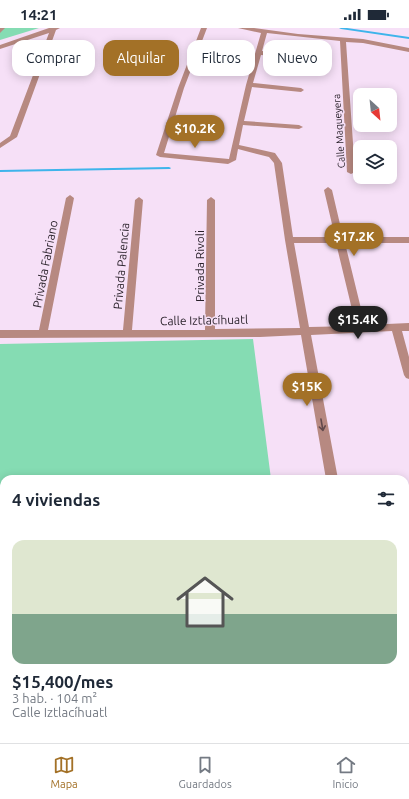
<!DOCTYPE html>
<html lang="es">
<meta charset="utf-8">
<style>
body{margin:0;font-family:Ubuntu,sans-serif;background:#f2f2f3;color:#1f2937;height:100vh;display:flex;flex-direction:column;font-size:15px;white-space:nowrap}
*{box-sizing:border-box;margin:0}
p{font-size:13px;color:#747a83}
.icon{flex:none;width:22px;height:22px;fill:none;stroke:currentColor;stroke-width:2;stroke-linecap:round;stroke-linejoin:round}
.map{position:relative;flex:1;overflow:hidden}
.side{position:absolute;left:0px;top:447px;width:409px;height:268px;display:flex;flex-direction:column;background:#fff;border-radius:12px 12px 0 0;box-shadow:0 2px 10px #0003}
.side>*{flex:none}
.guide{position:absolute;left:12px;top:12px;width:385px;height:36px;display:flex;gap:8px}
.needle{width:26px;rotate:153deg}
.tools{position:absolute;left:353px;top:60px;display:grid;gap:8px}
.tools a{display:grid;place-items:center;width:44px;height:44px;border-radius:8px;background:#fff;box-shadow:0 2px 10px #0003;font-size:20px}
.price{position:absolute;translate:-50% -34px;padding:0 9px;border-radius:14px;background:#a37127;color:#fff;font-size:13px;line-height:26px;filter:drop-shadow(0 1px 2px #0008)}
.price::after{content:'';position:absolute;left:50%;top:24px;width:12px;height:9px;margin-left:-6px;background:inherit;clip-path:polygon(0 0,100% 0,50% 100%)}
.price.on{background:#222;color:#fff}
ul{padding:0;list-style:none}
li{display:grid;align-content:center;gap:8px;height:212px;padding:0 12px}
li+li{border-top:1px solid #e0e1e3}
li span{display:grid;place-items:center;height:124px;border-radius:12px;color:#555}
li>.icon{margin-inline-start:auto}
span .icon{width:72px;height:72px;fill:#fffc;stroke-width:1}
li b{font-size:17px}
h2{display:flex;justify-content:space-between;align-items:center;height:48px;padding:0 12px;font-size:17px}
.chip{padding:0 14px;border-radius:12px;background:#fff;box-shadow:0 2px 10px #0003;font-size:14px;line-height:36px}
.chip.on{background:#a37127;color:#fff}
.status{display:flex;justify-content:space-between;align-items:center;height:28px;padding:0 20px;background:#fff;direction:ltr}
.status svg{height:11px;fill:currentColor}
.tab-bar{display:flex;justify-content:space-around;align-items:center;height:56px;border-top:1px solid #e0e1e3;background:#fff;font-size:11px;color:#747a83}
.tab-bar a{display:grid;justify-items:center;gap:2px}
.tab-bar .on{color:#a37127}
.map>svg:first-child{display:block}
.green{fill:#85dcb3}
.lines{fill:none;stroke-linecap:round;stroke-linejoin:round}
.stream{fill:#3eb4eb;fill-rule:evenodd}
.minor{fill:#b78981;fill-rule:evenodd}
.oneway{stroke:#61494c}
.labels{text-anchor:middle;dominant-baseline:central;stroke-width:3;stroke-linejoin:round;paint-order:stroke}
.far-street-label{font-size:10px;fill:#271f28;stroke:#f6e0f7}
.street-label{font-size:12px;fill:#271f28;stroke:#f6e0f7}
</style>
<div class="status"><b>14:21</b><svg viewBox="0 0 49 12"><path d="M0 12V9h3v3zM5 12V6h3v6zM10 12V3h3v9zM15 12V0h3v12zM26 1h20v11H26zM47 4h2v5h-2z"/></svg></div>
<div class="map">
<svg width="409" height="715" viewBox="0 0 409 715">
<rect width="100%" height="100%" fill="#f6e0f7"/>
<!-- green -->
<g class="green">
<polygon points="2,0 39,0 0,12 0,4"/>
<polygon points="253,311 271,451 4,451 4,526 0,526 0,316"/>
</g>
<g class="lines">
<!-- stream -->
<g class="stream">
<polygon points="339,0 347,0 409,9 409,11 341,1"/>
<polygon points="169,139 171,140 170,141 0,144 0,142"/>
</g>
<!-- minor -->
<g class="minor">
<polygon points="0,0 5,0 0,5"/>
<polygon points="49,0 60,0 56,2 17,109 0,120 0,115 10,108 49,5 0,21 0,17"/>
<path d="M201,0H207L184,60L164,125L229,131L246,57L261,5L238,0H254L298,6L363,11L409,20V24L363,15L346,14L355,144L351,146L347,144L340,13L267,5L262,23L299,26L302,28L299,30L261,27L253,55L301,60L304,62L301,64L252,59L244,93L299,97L303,99L299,101L243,97L239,117L275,125L282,135L293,209H335L324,162L328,159L332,162L343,209H409V215H345L365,297L409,295V303H402L409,329V351L406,350L404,347L392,303L311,307L338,451H326L301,307L260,309L0,310V302H39L66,170L70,167L74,170L48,302H123L135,172L139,169L143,172L132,302H205L207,172L211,169L215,172V301L300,300L285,212L274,135L269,129L238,121L236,132L228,136L160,129L156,127L178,60ZM294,215H336L356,298L309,299Z"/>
<rect x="405" y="656" width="4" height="14"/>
<rect x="0" y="661" width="4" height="14"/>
<rect x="73" y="711" width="14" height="4"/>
<polygon points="217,711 231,711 232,715 218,715"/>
<polygon points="358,711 372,711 373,715 359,715"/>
</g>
</g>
<!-- one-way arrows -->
<defs><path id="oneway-shaft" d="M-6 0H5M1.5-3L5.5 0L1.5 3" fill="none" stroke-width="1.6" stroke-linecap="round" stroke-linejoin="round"/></defs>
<use class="oneway" href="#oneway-shaft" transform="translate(322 397) rotate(80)"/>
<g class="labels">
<!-- far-street labels -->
<g class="far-street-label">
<text transform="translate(339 103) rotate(-94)">Calle Maqueyera</text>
</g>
<!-- street labels -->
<g class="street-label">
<text transform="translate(45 236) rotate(-79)">Privada Fabriano</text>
<text transform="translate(121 238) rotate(-85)">Privada Palencia</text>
<text transform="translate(199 238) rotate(-90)">Privada Rivoli</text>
<text transform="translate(204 292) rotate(-1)">Calle Iztlacíhuatl</text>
</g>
</g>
</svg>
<div class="tools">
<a><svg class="needle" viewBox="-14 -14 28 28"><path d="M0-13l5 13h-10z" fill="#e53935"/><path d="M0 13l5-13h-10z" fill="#747a83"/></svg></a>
<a><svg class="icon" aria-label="layers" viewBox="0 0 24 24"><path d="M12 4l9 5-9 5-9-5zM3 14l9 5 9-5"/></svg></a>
</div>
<b class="price" style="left:195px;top:121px">$10.2K</b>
<b class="price" style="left:354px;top:229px">$17.2K</b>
<b class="price on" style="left:358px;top:312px">$15.4K</b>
<b class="price" style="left:307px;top:379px">$15K</b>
<div class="guide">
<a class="chip">Comprar</a>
<a class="chip on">Alquilar</a>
<a class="chip">Filtros</a>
<a class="chip">Nuevo</a>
</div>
<section class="side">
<h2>4 viviendas<svg class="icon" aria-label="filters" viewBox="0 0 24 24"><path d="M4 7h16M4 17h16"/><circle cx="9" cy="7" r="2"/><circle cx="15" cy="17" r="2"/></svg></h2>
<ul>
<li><span style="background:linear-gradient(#dfe7d0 60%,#7fa58c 0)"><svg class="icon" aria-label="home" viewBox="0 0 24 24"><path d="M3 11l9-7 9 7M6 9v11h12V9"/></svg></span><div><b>$15,400/mes</b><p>3 hab. · 104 m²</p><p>Calle Iztlacíhuatl</p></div></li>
</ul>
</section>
</div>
<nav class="tab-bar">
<a class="on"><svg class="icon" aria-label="map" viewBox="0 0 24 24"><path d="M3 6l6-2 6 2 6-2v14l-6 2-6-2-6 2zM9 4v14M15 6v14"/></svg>Mapa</a>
<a><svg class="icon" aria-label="saved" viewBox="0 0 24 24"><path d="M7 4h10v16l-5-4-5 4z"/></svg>Guardados</a>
<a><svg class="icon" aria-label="home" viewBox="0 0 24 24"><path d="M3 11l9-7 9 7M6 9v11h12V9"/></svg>Inicio</a>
</nav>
